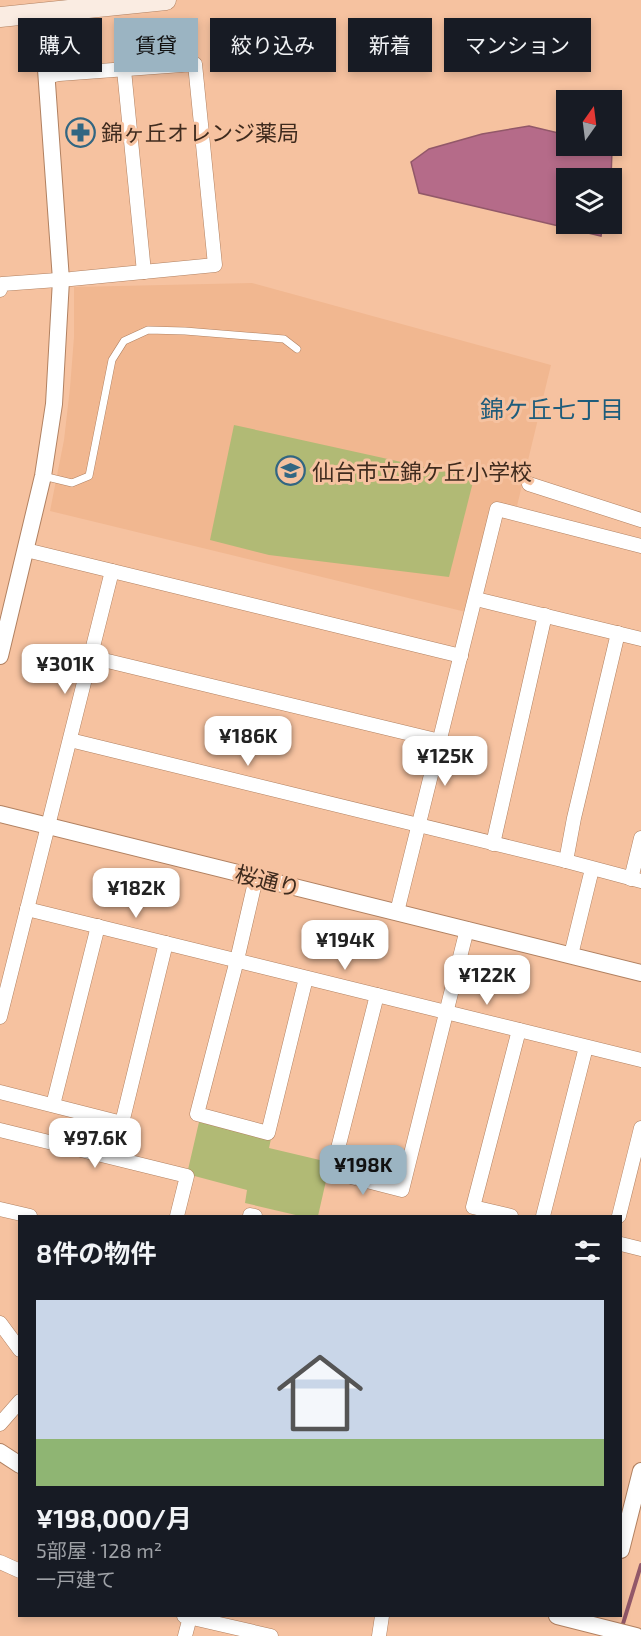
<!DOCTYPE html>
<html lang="ja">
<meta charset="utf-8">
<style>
body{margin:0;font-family:"Exo 2","Noto Sans JP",sans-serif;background:#242831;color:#f1f3f6;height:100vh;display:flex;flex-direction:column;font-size:22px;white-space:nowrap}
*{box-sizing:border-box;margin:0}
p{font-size:20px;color:#9ea1a6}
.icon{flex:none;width:33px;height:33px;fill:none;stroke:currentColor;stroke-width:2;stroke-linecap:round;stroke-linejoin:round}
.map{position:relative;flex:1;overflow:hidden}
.side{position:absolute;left:18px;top:1215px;width:604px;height:402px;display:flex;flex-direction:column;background:#171b24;border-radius:0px;box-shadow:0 3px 9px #0003}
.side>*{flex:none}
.hud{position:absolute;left:18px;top:18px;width:606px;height:54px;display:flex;gap:12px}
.needle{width:39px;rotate:14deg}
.buttons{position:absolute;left:556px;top:90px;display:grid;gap:12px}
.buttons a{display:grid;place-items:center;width:66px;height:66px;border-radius:0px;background:#171b24;box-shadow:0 3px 9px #0003;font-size:30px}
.price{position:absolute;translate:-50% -51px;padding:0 14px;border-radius:12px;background:#fff;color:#222;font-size:20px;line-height:39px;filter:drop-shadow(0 2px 3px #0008)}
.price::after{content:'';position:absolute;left:50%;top:36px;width:18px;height:14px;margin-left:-9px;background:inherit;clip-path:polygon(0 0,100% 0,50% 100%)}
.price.active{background:#9bb4c2;color:#111}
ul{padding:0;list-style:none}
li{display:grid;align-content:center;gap:12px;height:318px;padding:0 18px}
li+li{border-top:2px solid #363941}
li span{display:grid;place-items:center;height:186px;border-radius:0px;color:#555}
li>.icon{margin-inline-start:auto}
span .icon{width:108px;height:108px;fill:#fffc;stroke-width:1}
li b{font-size:26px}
h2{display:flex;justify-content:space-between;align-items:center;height:72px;padding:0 18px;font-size:26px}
.pill{padding:0 21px;border-radius:0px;background:#171b24;box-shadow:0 3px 9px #0003;font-size:21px;line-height:54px}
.pill.active{background:#9bb4c2;color:#111}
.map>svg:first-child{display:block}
.built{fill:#f1b790}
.green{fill:#b1ba75}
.water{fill:#b56b89;stroke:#925869;stroke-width:1.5}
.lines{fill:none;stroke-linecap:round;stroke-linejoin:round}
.stream{stroke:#925869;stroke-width:4}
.service-casing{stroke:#b18161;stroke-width:8}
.minor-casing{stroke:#b18161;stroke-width:15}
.tertiary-casing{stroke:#b18161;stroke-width:18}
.secondary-casing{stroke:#b18161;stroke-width:21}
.service{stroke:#fff;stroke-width:7}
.minor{stroke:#fff;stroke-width:14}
.tertiary{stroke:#fff;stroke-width:16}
.secondary{stroke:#faece2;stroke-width:20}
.labels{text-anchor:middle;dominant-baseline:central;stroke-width:6;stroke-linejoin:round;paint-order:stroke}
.poi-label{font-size:22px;fill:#3f2b1e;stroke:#f6c2a0;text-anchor:start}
.street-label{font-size:22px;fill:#3f2b1e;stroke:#f6c2a0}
.neighbourhood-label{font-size:24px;fill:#1e5c7b;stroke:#f6c2a0}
</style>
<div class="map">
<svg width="641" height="1636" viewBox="0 0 641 1636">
<rect width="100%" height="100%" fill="#f6c2a0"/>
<!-- built -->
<polygon class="built" points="252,283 551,365 517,506 493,502 466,612 50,511 64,440 70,388 74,337 74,287"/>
<!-- green -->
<g class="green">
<polygon points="234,425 474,478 449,577 269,555 210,540"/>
<polygon points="199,1122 271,1139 269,1148 324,1161 321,1170 328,1172 318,1216 300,1216 245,1203 247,1190 187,1174"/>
</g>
<!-- water -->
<polygon class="water" points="529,126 567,135 567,146 599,146 612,150 611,178 567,178 567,224 603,224 601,236 419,193 411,162 429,149 482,134"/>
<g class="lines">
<!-- stream -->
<polyline class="stream" points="622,1627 641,1565"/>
<defs>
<polyline id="service" points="43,476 72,483 89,476 112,360 124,341 148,330 185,331 284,339 297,349"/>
<g id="minor">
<polyline points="124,70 144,272"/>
<polyline points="0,290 2,284 71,279 215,265 195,64 59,74 46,77"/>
<polyline points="529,484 641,520"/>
<polyline points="26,550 461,656"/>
<polyline points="476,599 641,639"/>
<polyline points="91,657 440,741"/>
<polyline points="70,740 566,861 641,881"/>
<polyline points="493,844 545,615"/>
<polyline points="566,861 574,818 618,633"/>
<polyline points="256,878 237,960 197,1114 268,1133 306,978"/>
<polyline points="631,879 641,838"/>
<polyline points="27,909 641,1060"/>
<polyline points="397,912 497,509 641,546"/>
<polyline points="571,955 592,869"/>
<polyline points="377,995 332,1172 402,1190 467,929"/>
<polyline points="0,1017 112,571"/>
<polyline points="0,1092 122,1123 166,943"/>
<polyline points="53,1105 98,926"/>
<polyline points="0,1130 187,1176 177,1216"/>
<polyline points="0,1209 30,1216"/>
<polyline points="250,1216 250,1215 255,1216"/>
<polyline points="511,1216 473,1207 519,1030"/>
<polyline points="543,1216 586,1047"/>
<polyline points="619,1216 641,1128"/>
<polyline points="621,1244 641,1249"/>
<polyline points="0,1323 20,1350"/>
<polyline points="0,1424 20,1401"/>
<polyline points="0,1562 20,1571"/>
<polyline points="184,1616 271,1636"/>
<polyline points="185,1636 190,1617"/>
<polyline points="379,1636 382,1616"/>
</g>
<g id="tertiary">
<polyline points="0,656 43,476 54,404 61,280 42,13"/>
<polyline points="0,814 641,973"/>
<polyline points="0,1452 20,1465"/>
<polyline points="621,1550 641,1471"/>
<polyline points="557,1616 636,1636"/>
</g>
<polyline id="secondary" points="0,17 166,0"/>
</defs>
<!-- service casing -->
<use href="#service" class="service-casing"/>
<!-- minor casing -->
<use href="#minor" class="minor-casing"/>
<!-- tertiary casing -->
<use href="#tertiary" class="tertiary-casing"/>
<!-- secondary casing -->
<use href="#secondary" class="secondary-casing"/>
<!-- service -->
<use href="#service" class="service"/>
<!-- minor -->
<use href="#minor" class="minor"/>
<!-- tertiary -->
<use href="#tertiary" class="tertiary"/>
<!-- secondary -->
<use href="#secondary" class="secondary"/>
</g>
<!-- icons -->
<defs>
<symbol id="pharmacy-ring" viewBox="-11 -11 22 22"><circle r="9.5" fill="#f6c2a0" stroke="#326682" stroke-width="1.5"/><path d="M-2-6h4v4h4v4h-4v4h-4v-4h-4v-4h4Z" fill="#326682"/></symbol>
<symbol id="school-ring" viewBox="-11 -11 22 22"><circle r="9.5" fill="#f6c2a0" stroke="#326682" stroke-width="1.5"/><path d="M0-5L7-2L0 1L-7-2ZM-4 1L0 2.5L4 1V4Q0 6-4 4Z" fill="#326682"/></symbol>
</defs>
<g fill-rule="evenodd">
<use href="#pharmacy-ring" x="64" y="116" width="33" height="33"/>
<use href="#school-ring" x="274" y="454" width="33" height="33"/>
</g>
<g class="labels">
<!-- poi labels -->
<g class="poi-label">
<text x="101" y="132">錦ヶ丘オレンジ薬局</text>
<text x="312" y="471">仙台市立錦ケ丘小学校</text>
</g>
<!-- street labels -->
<g class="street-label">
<text transform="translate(268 880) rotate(14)">桜通り</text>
</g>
<!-- neighbourhood labels -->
<g class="neighbourhood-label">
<text x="552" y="408">錦ケ丘七丁目</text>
</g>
</g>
</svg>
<div class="buttons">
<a><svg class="needle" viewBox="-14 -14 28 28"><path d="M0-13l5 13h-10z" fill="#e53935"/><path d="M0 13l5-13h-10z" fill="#9ea1a6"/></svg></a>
<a><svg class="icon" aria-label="layers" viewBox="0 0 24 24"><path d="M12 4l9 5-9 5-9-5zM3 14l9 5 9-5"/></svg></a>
</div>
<b class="price" style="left:65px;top:695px">¥301K</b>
<b class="price" style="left:248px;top:767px">¥186K</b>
<b class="price" style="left:445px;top:787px">¥125K</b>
<b class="price" style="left:136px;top:919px">¥182K</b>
<b class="price" style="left:345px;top:971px">¥194K</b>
<b class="price" style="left:487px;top:1006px">¥122K</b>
<b class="price" style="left:95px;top:1169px">¥97.6K</b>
<b class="price active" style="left:363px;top:1196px">¥198K</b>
<div class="hud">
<a class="pill">購入</a>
<a class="pill active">賃貸</a>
<a class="pill">絞り込み</a>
<a class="pill">新着</a>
<a class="pill">マンション</a>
</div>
<section class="side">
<h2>8件の物件<svg class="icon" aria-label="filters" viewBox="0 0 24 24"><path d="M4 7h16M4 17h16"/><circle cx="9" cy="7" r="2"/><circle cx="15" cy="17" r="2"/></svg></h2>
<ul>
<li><span style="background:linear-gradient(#c9d6e8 75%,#8fb573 0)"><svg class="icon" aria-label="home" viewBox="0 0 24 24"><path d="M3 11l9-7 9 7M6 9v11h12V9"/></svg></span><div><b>¥198,000/月</b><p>5部屋 · 128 m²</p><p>一戸建て</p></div></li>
</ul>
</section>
</div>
